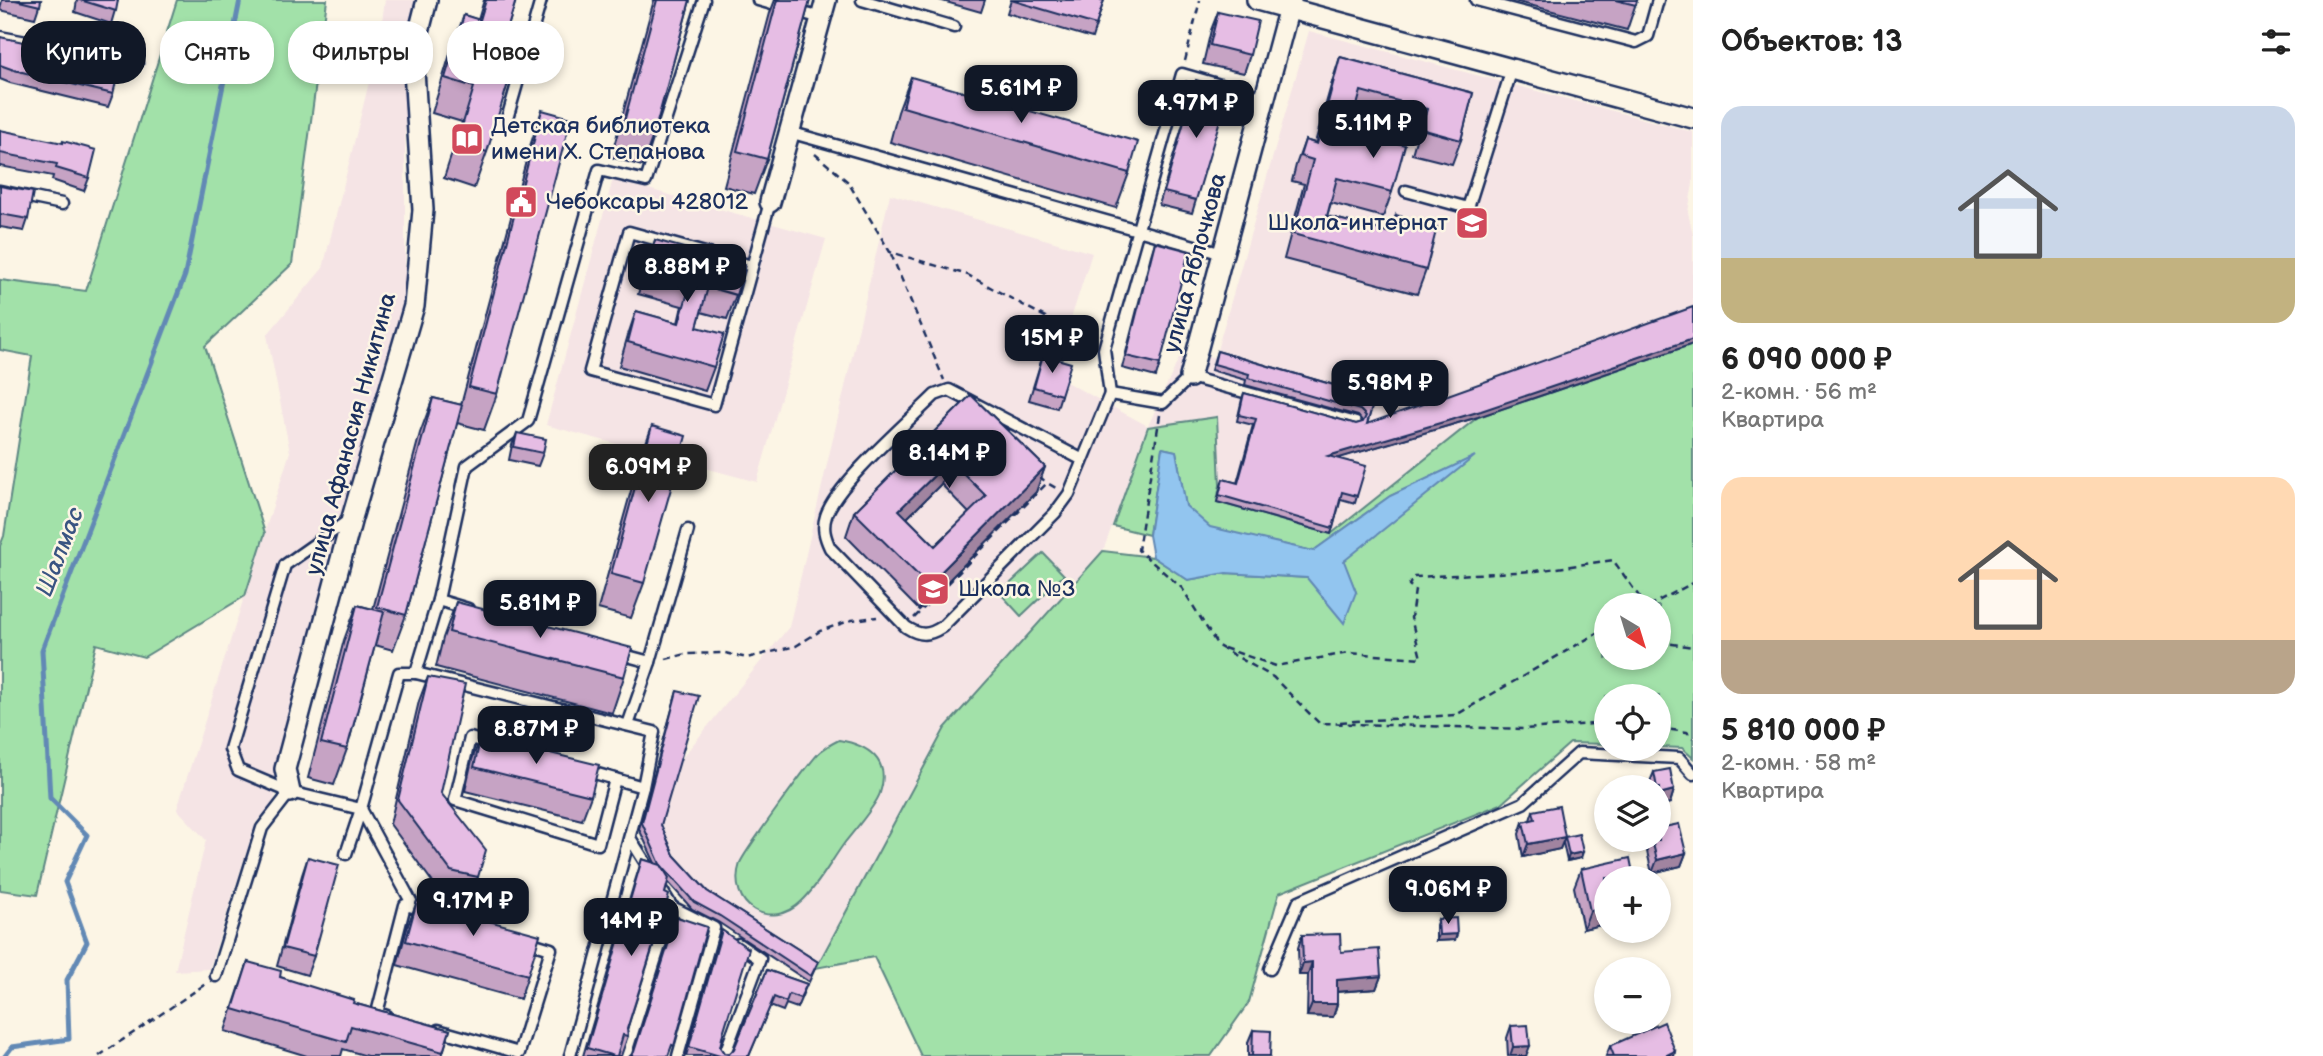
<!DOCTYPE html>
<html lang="ru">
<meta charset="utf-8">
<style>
body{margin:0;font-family:"Balsamiq Sans",sans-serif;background:#f6f6f6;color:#222;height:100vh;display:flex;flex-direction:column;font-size:26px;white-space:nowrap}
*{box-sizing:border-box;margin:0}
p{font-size:23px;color:#767676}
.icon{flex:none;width:38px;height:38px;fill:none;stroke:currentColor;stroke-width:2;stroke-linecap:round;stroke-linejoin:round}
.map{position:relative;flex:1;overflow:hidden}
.sheet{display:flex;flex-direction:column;background:#fff;width:630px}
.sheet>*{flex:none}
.guide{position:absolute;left:21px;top:21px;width:665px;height:63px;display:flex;gap:14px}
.needle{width:46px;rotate:142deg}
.tools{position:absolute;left:1594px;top:593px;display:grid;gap:14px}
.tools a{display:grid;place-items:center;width:77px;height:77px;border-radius:50%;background:#fff;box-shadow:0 4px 10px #0003;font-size:35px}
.price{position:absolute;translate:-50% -60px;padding:0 16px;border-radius:14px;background:#111827;color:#fff;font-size:23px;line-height:46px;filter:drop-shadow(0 2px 4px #0008)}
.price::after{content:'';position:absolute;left:50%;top:42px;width:21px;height:16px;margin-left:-10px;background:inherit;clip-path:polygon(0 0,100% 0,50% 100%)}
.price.active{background:#222;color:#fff}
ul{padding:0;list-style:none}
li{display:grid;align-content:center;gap:14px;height:371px;padding:0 28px}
li span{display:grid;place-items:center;height:217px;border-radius:21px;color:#555}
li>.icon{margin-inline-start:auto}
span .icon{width:126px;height:126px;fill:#fffc;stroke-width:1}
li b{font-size:30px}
h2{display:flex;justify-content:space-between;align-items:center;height:84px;padding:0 28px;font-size:30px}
.chip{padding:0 24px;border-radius:28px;background:#fff;box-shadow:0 4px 10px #0003;font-size:24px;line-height:63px}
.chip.active{background:#111827;color:#fff}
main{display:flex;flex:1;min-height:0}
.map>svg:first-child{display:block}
.built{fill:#f5e4e5}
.green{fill:#a2e1a9;stroke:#5e8884;stroke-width:2;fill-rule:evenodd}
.water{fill:#92c5ef;stroke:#6289b5;stroke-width:2}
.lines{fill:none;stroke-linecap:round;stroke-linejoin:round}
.stream{stroke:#6289b5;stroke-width:5}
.lane-casing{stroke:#1b2f5e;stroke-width:15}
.street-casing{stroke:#1b2f5e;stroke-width:24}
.path{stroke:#1b2f5e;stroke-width:2.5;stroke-dasharray:7 5;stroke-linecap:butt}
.lane{stroke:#fcf5e5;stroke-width:10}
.street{stroke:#fcf5e5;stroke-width:19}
.wall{fill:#c6a3c4;stroke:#1b2f5e;stroke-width:2;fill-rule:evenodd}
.shaded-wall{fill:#a184a0;stroke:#1b2f5e;stroke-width:2}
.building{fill:#e6bde4;stroke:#1b2f5e;stroke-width:2;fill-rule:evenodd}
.labels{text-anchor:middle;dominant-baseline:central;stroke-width:5;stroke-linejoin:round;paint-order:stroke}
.poi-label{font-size:23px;fill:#1b2f5e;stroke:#fcf5e5;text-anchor:start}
.street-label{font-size:23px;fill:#1b2f5e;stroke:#fcf5e5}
.water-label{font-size:24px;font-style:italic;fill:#395482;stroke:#fcf5e5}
</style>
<main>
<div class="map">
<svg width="1693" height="1056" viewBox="0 0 1693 1056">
<rect width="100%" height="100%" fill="#fcf5e5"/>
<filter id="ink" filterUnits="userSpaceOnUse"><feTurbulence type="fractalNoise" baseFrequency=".0143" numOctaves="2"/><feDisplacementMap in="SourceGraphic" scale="14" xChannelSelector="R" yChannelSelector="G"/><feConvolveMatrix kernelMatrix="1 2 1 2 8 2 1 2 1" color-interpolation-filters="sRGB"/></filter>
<g filter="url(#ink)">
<!-- built -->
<g class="built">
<polygon points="385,0 421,0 405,50 405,303 273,804 256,822 209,969 175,971 206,840 177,809 290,452 267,335 323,268 379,42"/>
<polygon points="1309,31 1693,132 1693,184 1688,212 1693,235 1693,344 1478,417 1331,534 1217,502 1148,427 1103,551 945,728 816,968 704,897 671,861 658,831 677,764 789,627 890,194 1092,253 1053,375 1148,426 1181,354 1215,357"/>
<polygon points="613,179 826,239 757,482 546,425"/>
</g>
<!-- green -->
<g class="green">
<polygon points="177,0 327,0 292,264 205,346 265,533 245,596 144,657 96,644 37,895 0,890 0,546 4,536 32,356 0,350 0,280 86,291"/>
<path d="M1693,344V758L1682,748L1659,747V696H1606V744L1570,743L1501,804L1279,893L1249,1002L1211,1056H921L874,957L816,968L945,728L1103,551L1153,557L1188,580L1226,573L1307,578L1356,592L1343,561L1472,458L1390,496L1313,551L1210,528L1186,507L1176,451L1162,448L1149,535L1113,526L1148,427L1217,417L1220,485L1217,502L1331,534L1478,417ZM1606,606H1659V658H1606Z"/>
<polygon points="1043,553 1064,575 1021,616 1000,593"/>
<path d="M839,740C868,745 891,760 880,793C876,806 852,833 843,845C830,863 818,886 802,901C771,932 726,906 740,863C743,854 812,758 821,751C826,747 833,743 839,740Z"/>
</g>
<!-- water -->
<polygon class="water" points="1162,448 1176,451 1186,506 1210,527 1313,551 1390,496 1475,456 1344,561 1356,592 1344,623 1307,578 1226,573 1188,580 1153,557 1149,535"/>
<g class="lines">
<!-- stream -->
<polyline class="stream" points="5,1056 12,1047 69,1039 67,980 87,942 65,882 87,835 50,798 42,650 185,275 240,0"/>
<defs>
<g id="lane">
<polyline points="758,0 821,18"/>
<polyline points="862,0 954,27"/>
<polyline points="1476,0 1636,42 1648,36 1658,0"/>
<polyline points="0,37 137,63"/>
<polyline points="507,119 541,0"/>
<polyline points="789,132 1223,254"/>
<polyline points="0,191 62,204"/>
<polyline points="1406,191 1468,208 1512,69"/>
<polyline points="752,266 629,232 590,371 714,405 770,202"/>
<polyline points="1110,394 1104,349 1182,74 1265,98"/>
<path d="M1083,460L1069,494L1055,513L942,627C928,636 920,636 906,627L830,548C825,537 822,528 826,516C837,483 908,422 935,395L949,390L1083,460L1110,394L1163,403L1190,377L1356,423"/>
<polyline points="349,520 285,565 230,749 238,770 290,792 361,809 399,673 416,673 438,600 467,466 528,421 599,170 646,181 704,0"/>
<polyline points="438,600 468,609"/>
<polyline points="620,654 650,662"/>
<polyline points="416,673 654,732 643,787 570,1056"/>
<polyline points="628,725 650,662 688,530"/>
<polyline points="491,744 470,738 455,800 598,844 615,779"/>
<polyline points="587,771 643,787"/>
<polyline points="361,809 414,907 427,911"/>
<polyline points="630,838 650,870"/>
<polyline points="346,854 361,809"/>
<polyline points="672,907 714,928 678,1056"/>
<polyline points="1270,969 1299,901 1523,803 1579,753 1679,758 1693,774"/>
<polyline points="216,976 262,828 290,792"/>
<polyline points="387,1016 377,1013 405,905 414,907"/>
<polyline points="438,1030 519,1053 551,949 525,941"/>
<polyline points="625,1056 672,907 661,889"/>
<polyline points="724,1056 760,959 738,944"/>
</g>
<g id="street">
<polyline points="1257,0 1693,118"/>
<polyline points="770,202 826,0"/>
<polyline points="1190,377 1291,0"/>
<polyline points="290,792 285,769 352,518 414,306 423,210 413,55 427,0"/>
</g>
</defs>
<!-- lane casing -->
<use href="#lane" class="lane-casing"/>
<!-- street casing -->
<use href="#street" class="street-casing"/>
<!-- path -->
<g class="path">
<polyline points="1185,61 1200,0"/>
<polyline points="815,154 848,182 890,252 968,275 1091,342"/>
<polyline points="891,254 944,380"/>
<polyline points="1160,415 1138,550 1182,588 1218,646 1273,677 1319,723 1525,729 1606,723"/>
<polyline points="1039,476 1047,483"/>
<polyline points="1648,606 1693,583"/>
<polyline points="914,618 1047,483 1056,488"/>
<polyline points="1599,633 1606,634"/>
<polyline points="1659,642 1693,647"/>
<polyline points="1224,648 1276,666 1348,653 1421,658 1411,618 1415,590 1409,585 1414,577 1536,571 1613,560 1646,606"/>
<polyline points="666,659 686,654 725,653 747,658 796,646 820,631 852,620 877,617"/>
<polyline points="1340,722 1456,715 1606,628"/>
<polyline points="1659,728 1687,732 1693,738"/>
<polyline points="99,1056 207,983"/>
</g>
<!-- lane -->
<use href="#lane" class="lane"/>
<!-- street -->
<use href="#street" class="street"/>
</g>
<!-- wall -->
<g class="wall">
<polygon points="2,0 41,0 35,18 0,10"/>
<polygon points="77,0 118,0 111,24 75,12"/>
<polygon points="484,0 516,0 507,30 487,152 474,188 444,178 462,122 432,113 451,51 464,15 478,20"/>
<polygon points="654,0 690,0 655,130 642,166 611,157"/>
<polygon points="775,0 810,0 767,159 754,194 724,186 770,13"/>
<polygon points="939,0 985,0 981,12"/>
<polygon points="1011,0 1104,0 1092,38 1007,13"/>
<polygon points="1510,0 1637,0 1627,30"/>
<polygon points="1218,12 1250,55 1244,73 1203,64 1211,30"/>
<polygon points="0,37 113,94 108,107 10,83 0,79"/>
<polygon points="1340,57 1473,93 1461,140 1452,164 1412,154 1418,133 1354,116 1350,131 1392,192 1383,217 1331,203 1327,216 1390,233 1396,215 1426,270 1417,294 1284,259 1304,184 1292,181 1296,165 1305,140 1315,143 1332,82"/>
<polygon points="911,77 1129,173 1116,208 890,142 898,112"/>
<polygon points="1196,80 1196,200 1192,213 1159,205"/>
<polygon points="542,110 497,394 484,430 457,423 406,615 393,650 375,645 347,749 334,785 308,778 344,640 357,605 373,609 420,433 433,398 461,405 530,146"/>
<polygon points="0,130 89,178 84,191 52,180 53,176 0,166"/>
<polygon points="0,186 28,219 24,231 0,227"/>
<polygon points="655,240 736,295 727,319 701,312 697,327 714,367 705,391 619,366 628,335 636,311 678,323 682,306 638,294 647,264"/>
<polygon points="1155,242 1160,364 1156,377 1122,368 1151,255"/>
<polygon points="1217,351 1375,397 1367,424 1478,417 1338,458 1357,496 1355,503 1341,499 1331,534 1217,502 1223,479 1237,483 1253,425 1237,421 1242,399 1244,393 1356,424 1363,422 1358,416 1245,385 1246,380 1211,370"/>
<polygon points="1043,355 1061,395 1057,408 1029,400"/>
<path d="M971,395L1045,467L1036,492L919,610L846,536L854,512ZM941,484L969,513L935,546L907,518Z"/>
<polygon points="652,426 644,583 631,618 598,609 639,462"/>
<polygon points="517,433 543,453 538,466 509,460 512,445"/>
<polygon points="456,602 624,677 612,713 436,667 443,638"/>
<polygon points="428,677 441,793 478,877 469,902 442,895 390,824 419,701"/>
<polygon points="677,691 661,825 674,855 707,891 818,962 809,982 718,922 692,909 668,882 627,1029 628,1036 621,1056 583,1056 634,884 642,859 655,863 639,829"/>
<polygon points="481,736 591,796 582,820 465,791 472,760"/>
<polygon points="1654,772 1674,790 1670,803 1659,805 1659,788 1650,788 1649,784"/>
<polygon points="1533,811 1565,837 1560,849 1523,857 1519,834 1523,822 1530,820"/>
<polygon points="1565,837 1581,858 1567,861 1563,843"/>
<polygon points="1646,840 1659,840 1686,853 1681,866 1652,873 1645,843"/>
<polygon points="308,857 314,956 307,975 277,966 302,875"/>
<polygon points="1581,869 1606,878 1606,924 1583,929 1574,887"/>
<polygon points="417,901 528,975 520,999 397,965 408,925"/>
<polygon points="1438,919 1457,934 1455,940 1436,941 1436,925"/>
<polygon points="722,930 723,1033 720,1047 724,1053 729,1054 734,1049 767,970 807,984 797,1008 786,1004 783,1011 770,1006 749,1056 686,1056"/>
<polygon points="1302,935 1341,952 1381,976 1376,989 1337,992 1337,1004 1333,1017 1307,1016 1308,975 1299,975 1298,948"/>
<polygon points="248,962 280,977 353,1003 450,1030 442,1056 367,1056 343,1049 341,1056 307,1056 225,1031"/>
<polygon points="1511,1026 1526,1056 1508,1056 1507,1038"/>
<polygon points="1253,1030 1270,1056 1248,1056 1248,1042"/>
<polygon points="1610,1046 1675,1051 1674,1056 1606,1056"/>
</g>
<!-- shaded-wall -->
<g class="shaded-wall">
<polygon points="1693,339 1693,344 1478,417 1326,462 1328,456"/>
<polygon points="950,460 941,484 890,535 899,510"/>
<polygon points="1045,467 1036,492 919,610 928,585"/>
<polygon points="1674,790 1670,803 1659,805 1659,794"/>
<polygon points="1565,837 1560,849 1523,857 1528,844"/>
<polygon points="1583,852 1581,858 1567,861 1569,855"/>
<polygon points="1686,853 1681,866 1652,873 1657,860"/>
<polygon points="1606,907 1606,924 1583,929 1590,911"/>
<polygon points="1457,934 1455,940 1436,941 1439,935"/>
<polygon points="1312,962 1308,975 1299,975 1303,963"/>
<polygon points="1381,976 1376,989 1333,992 1337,980"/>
<polygon points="1312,1004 1337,1004 1333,1017 1307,1016"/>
<polygon points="1530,1046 1526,1056 1510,1056 1513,1047"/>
<polygon points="1675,1051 1674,1056 1665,1056"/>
</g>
<!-- building -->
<g class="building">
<polygon points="15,0 41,0 40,6"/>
<polygon points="80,0 118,0 116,11"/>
<polygon points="486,0 516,0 507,30 523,34 487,152 457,143 474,87 445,78 464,15 480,20"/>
<polygon points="657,0 690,0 655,130 624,122"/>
<polygon points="777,0 810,0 767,159 737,151"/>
<polygon points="1011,0 1104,0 1096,25"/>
<polygon points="1615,0 1637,0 1636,5"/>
<polygon points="1218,12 1258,21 1250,55 1210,45"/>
<polygon points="0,37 42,46 42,45 87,60 87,57 121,62 113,94 14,70 0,65"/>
<polygon points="1340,57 1473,93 1461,140 1421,129 1427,109 1361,91 1350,131 1405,145 1392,192 1337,178 1327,216 1391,233 1396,215 1437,227 1426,270 1293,234 1313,160 1300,156 1305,140 1317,144"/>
<polygon points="911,77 1138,142 1129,173 903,107"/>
<polygon points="1196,80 1229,90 1196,200 1164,192"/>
<polygon points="542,110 571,118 497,394 469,387"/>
<polygon points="0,130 63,143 63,141 96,150 89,178 56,168 57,164 0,153"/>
<polygon points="0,186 33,192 28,219 0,214"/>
<polygon points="655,240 745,265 736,295 708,287 697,327 724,334 714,367 628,342 636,311 679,323 691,282 647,270"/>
<polygon points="1155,242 1189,251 1160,364 1126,356"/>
<polygon points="1693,307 1693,339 1481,411 1328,456 1366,466 1357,496 1342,492 1333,528 1219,495 1223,479 1238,483 1256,419 1239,415 1244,393 1356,424 1363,422 1366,416 1360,410 1248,378 1249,374 1214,364 1217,351 1375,397 1367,424"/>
<polygon points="1043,355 1071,363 1061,395 1034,387"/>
<path d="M971,395L1045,467L928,585L854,512ZM950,460L986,496L935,546L899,510Z"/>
<polygon points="433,398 462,405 406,615 377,607"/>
<polygon points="652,426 686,436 644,583 611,574"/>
<polygon points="517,433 546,439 543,453 514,447"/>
<polygon points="456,602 632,648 624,677 449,632"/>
<polygon points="357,605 384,612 347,749 321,743"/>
<polygon points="428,677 465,684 441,793 486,850 478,877 451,871 398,800"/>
<polygon points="677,691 699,696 661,825 674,855 707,891 818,962 811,976 720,916 694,902 660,864 642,823"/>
<polygon points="481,736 599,765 591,796 474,767"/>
<polygon points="1670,769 1674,790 1659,794 1659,788 1657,788 1654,772"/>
<polygon points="1559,806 1565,837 1528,844 1523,822 1535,819 1533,811"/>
<polygon points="1679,824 1686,853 1657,860 1652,840 1659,840 1659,828"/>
<polygon points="1579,834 1583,852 1569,855 1565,837"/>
<polygon points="308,857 339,865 314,956 283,948"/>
<polygon points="1630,858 1634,878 1606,878 1606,907 1590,911 1581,869"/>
<polygon points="642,859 661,865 669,878 665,893 669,895 627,1029 628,1036 623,1035 617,1056 614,1056 587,1048"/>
<polygon points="417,901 540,935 528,975 406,941"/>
<polygon points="677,917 707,927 674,1046 672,1045 668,1056 630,1056 634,1052"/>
<polygon points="1456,918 1457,934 1439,935 1438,919"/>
<polygon points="722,930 749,949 723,1033 720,1047 724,1053 729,1054 734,1049 767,970 807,984 800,998 789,994 786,1002 774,997 749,1056 720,1056 689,1047"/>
<polygon points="1340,934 1341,952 1379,949 1381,976 1337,980 1337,1004 1312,1004 1312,962 1303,963 1302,935"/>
<polygon points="248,962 281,971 280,977 354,1000 353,1003 450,1030 443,1052 351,1026 346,1042 233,1009"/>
<polygon points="1664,1022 1675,1051 1665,1056 1614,1056 1610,1046"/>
<polygon points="1528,1025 1530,1046 1513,1047 1511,1026"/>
<polygon points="1253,1030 1271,1031 1270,1056 1252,1056"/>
</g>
</g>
<!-- icons -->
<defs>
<symbol id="library-square" viewBox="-11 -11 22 22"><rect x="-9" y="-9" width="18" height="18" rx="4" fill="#d1495b" stroke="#fcf5e5"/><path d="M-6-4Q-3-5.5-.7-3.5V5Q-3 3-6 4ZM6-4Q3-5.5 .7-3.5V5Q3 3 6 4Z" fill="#fff"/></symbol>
<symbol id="civic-square" viewBox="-11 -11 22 22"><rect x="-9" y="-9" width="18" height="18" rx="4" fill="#d1495b" stroke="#fcf5e5"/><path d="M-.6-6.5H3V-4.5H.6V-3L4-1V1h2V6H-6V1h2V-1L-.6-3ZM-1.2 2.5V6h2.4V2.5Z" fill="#fff"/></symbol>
<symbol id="school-square" viewBox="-11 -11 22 22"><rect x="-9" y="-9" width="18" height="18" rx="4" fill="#d1495b" stroke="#fcf5e5"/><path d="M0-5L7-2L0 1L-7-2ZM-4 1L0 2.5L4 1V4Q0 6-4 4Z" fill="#fff"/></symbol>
</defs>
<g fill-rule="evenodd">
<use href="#library-square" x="448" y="120" width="38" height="38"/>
<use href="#civic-square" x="502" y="183" width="38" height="38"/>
<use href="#school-square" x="1453" y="204" width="38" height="38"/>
<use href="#school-square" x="914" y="570" width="38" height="38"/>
</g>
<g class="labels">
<!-- poi labels -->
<g class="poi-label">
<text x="491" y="126">Детская библиотека<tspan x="491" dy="26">имени Х. Степанова</tspan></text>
<text x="546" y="202">Чебоксары 428012</text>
<text x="1448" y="223" text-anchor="end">Школа-интернат</text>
<text x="958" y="589">Школа №3</text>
</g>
<!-- street labels -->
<g class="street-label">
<text transform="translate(1195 263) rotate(-75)">улица Яблочкова</text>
<text transform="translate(351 434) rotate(-75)">улица Афанасия Никитина</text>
</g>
<!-- water labels -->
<g class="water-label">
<text transform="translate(60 552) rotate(-69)">Шалмас</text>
</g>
</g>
</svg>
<div class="tools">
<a><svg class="needle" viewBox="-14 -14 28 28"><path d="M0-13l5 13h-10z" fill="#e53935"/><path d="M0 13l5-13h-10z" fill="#767676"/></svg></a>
<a><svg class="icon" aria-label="locate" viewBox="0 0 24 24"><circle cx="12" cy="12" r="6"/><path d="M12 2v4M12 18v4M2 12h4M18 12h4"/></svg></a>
<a><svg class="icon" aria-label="layers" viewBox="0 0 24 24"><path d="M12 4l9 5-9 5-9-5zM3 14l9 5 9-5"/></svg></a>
<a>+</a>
<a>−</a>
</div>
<b class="price" style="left:1021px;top:125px">5.61M ₽</b>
<b class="price" style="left:1196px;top:140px">4.97M ₽</b>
<b class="price" style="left:1373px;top:160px">5.11M ₽</b>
<b class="price" style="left:687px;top:304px">8.88M ₽</b>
<b class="price" style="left:1052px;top:375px">15M ₽</b>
<b class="price" style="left:1390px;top:420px">5.98M ₽</b>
<b class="price" style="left:949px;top:490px">8.14M ₽</b>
<b class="price active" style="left:648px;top:504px">6.09M ₽</b>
<b class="price" style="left:540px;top:640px">5.81M ₽</b>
<b class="price" style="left:536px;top:766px">8.87M ₽</b>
<b class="price" style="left:1448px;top:926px">9.06M ₽</b>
<b class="price" style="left:473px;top:938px">9.17M ₽</b>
<b class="price" style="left:631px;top:958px">14M ₽</b>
<div class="guide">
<a class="chip active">Купить</a>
<a class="chip">Снять</a>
<a class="chip">Фильтры</a>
<a class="chip">Новое</a>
</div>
</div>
<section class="sheet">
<h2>Объектов: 13<svg class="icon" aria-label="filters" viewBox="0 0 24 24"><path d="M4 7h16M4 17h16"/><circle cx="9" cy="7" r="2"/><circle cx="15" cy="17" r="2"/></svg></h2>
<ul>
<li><span style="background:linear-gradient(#c9d6e8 70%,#c2b280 0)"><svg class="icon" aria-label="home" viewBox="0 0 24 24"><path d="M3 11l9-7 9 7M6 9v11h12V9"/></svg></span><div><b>6 090 000 ₽</b><p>2-комн. · 56 m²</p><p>Квартира</p></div></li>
<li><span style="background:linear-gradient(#ffd9b3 75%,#b9a48a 0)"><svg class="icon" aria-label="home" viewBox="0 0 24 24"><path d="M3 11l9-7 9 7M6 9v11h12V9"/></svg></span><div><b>5 810 000 ₽</b><p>2-комн. · 58 m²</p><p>Квартира</p></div></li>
</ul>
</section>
</main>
